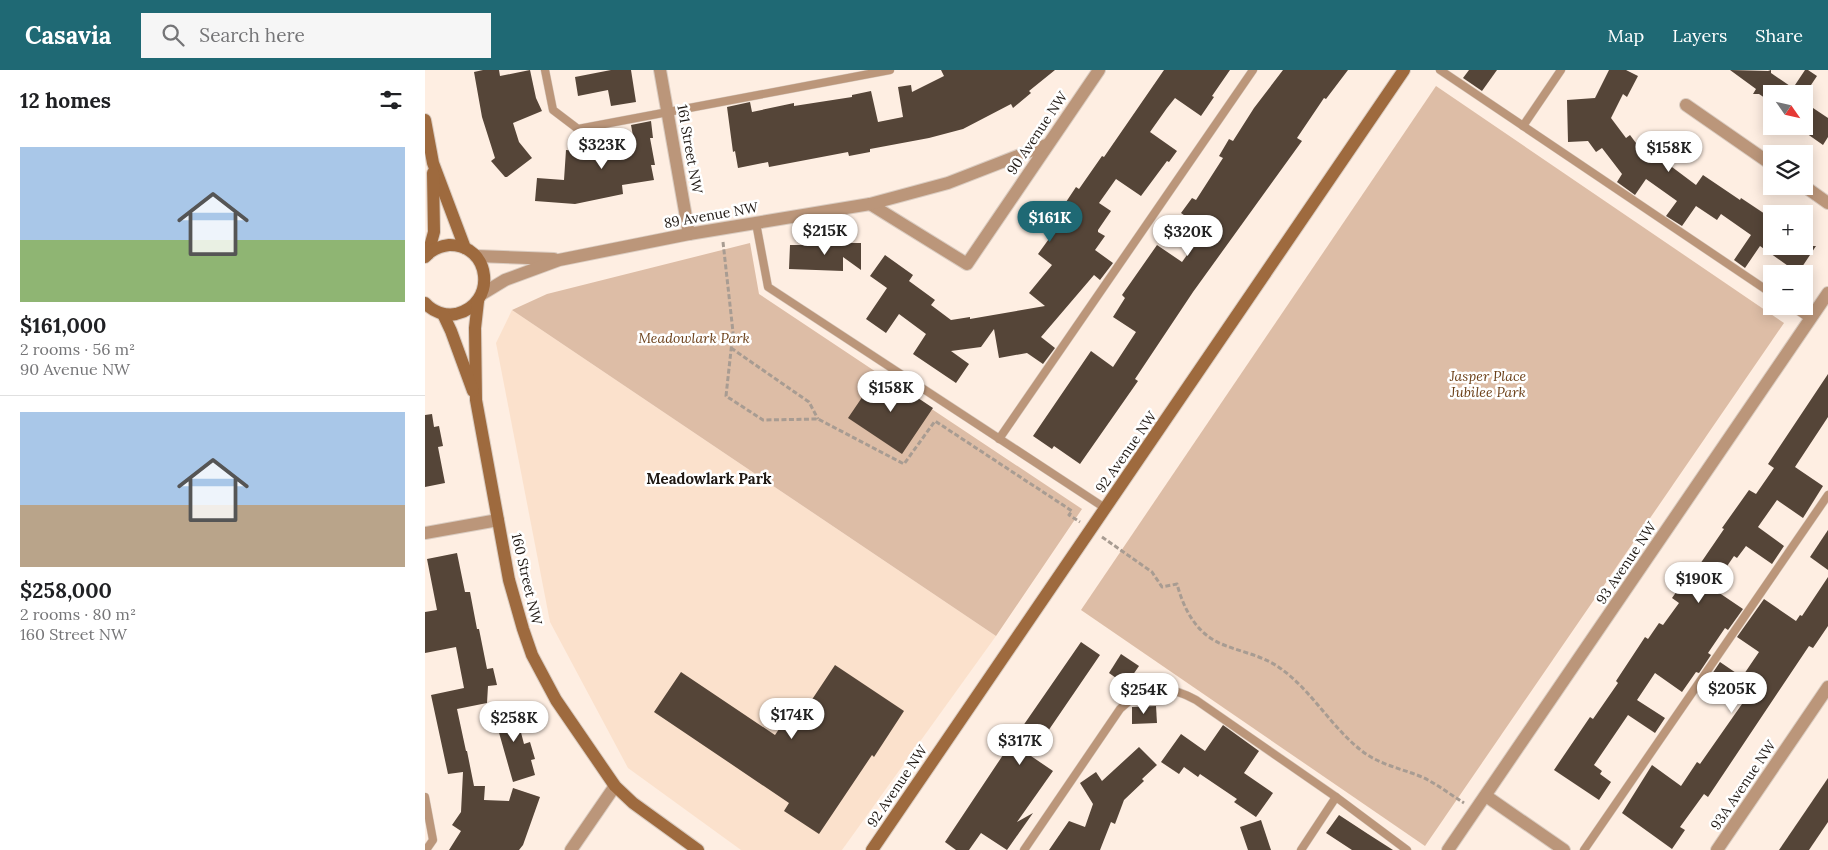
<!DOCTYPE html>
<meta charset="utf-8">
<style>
body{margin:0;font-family:Lora,serif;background:#f6f6f6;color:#202124;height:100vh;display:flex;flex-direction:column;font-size:19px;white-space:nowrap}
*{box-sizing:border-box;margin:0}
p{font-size:16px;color:#757577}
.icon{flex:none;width:28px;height:28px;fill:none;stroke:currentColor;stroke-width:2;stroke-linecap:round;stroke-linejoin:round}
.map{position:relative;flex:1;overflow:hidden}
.side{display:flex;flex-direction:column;background:#fff;width:425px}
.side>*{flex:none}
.needle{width:32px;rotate:124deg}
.fabs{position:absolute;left:1338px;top:15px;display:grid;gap:10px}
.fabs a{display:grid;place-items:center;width:50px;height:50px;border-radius:0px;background:#fff;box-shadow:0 2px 12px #0003;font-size:25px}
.price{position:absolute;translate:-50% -42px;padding:0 11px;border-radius:18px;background:#fff;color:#222;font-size:16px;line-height:32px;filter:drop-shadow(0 1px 2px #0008)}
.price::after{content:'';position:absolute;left:50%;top:30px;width:15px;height:11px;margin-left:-8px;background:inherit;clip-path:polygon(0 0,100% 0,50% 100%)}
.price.on{background:#1f6974;color:#fff}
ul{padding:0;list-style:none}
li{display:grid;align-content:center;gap:10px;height:265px;padding:0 20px}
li+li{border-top:1px solid #e0e0e0}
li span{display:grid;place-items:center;height:155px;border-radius:0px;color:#555}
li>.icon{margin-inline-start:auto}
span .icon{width:90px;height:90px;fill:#fffc;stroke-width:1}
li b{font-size:21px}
h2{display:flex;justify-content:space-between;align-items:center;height:60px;padding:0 20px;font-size:21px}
header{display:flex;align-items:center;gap:30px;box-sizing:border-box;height:70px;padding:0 25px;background:#1f6974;color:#fff}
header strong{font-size:24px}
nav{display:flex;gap:28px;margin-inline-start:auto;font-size:18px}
.search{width:350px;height:45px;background:#f6f6f6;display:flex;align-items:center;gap:12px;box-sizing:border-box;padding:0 18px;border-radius:0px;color:#757577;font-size:19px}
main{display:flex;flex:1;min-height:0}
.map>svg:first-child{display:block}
.built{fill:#fbe1cc}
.green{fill:#ddbda6}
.building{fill:#554538}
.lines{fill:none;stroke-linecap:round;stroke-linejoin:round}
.lane-casing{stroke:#daccc1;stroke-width:9}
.street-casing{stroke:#daccc1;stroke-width:14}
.secondary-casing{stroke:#daccc1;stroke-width:14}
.path{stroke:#a89c92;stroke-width:3;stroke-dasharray:5 2.5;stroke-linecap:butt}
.lane{stroke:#bb967a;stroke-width:8}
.street{stroke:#bb967a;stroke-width:12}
.secondary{stroke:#9e6a3e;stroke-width:12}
.labels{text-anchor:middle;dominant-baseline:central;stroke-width:5;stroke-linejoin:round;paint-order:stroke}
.street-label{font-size:14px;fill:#1f1813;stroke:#fff}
.park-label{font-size:14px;font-style:italic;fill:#6c4019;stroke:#fff}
.neighbourhood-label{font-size:15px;font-weight:bold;fill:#1f1813;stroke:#fff}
</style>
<header>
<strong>Casavia</strong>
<div class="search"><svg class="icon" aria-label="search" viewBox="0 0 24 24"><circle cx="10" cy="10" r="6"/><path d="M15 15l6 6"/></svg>Search here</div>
<nav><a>Map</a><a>Layers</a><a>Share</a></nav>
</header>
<main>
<section class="side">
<h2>12 homes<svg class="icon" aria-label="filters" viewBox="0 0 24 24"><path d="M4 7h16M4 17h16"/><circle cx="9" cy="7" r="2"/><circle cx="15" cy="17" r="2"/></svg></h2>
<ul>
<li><span style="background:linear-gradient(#a9c7e8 60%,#8fb573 0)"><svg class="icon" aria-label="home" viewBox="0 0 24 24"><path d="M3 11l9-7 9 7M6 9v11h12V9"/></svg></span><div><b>$161,000</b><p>2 rooms · 56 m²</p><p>90 Avenue NW</p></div></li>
<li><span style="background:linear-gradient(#a9c7e8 60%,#b9a48a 0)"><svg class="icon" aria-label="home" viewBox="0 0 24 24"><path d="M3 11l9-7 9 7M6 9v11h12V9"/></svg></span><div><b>$258,000</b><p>2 rooms · 80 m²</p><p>160 Street NW</p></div></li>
</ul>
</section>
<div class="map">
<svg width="1403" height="780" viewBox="0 0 1403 780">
<rect width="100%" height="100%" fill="#feeee2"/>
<!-- built -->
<polygon class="built" points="87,240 571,566 417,780 316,780 203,698 125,552 71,273"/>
<!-- green -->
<g class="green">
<polygon points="1011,16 1359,253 1000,776 656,540"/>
<polygon points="325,173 334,224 657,439 571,566 87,240 122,224"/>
</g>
<!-- building -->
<g class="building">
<polygon points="58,0 74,0 75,6 105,0 111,28 117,41 88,53 94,72 107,88 82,107 80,107 66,91 70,88 57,47 49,2"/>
<polygon points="186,0 206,0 211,32 186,36 183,20 153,26 150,7"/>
<polygon points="516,0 630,0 604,21 606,23 588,38 586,34 538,59 504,68 445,79 445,82 424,86 423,82 344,97 343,92 313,98 310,81 308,82 302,37 325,32 327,42 369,33 369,36 427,27 427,25 446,21 453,52 478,47 473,17 486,15 487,22 519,6"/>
<polygon points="739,0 805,0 787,26 789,27 776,46 750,28 742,38 725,62 752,81 744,92 742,91 716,126 691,109 674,133 686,141 673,160 673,162 680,166 670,180 688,193 675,210 669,205 616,267 630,278 618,294 602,283 574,288 569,259 556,277 526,281 544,294 531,313 488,284 501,264 474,244 461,263 441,249 462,218 445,206 460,185 488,205 484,211 510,230 506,235 526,250 545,247 545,249 620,236 604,223 627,195 613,184 647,137 641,132 651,117 654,119 677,86 679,87"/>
<polygon points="858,0 923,0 901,29 899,28 872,68 877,71 768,222 710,309 713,311 655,394 629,376 627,379 608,366 666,281 688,297 711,262 688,247 700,228 697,225 732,175 757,192 780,160 756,143 767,128 771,130 798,88 794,86 804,69 808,71 829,38"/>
<polygon points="1044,0 1072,0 1057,21 1038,8"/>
<polygon points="1184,0 1201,0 1213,6 1202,27 1198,24 1186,48 1201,68 1205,65 1226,93 1231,85 1271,115 1278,105 1315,130 1316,128 1346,148 1346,176 1391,176 1373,203 1335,176 1320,198 1309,190 1326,165 1296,144 1292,150 1271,136 1257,156 1241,146 1252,131 1221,109 1210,125 1192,112 1197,104 1177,78 1171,82 1163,71 1143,72 1142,30 1170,28"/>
<polygon points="1305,0 1343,1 1346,0 1346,3 1368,18 1380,0 1383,0 1392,6 1380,24 1346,24 1346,32 1334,24 1328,24 1331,19"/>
<polygon points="1379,32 1403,48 1403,67 1398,75 1371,56 1379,56"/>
<polygon points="226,51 228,68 225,68 230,95 226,95 229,110 197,115 198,124 150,134 110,131 112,108 139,110 141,80 171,82 169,73 208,66 206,55"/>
<polygon points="396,173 436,173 436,200 418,187 418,201 364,199 365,175 396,175"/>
<polygon points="455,301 476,316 477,314 489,322 487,324 508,338 477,384 423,348"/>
<polygon points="1403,304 1403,347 1370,397 1398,416 1378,448 1352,430 1333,457 1359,476 1347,494 1321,476 1312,488 1309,486 1287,518 1318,539 1303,560 1300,558 1283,583 1286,585 1274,603 1271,602 1257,622 1230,603 1212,630 1240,648 1230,663 1203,645 1169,695 1177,701 1175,704 1186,712 1174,730 1129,700 1165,647 1168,649 1193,613 1191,611 1220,567 1223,569 1234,553 1238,555 1254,533 1247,528 1259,511 1262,513 1299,459 1297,458 1324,420 1331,424 1349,398 1343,394"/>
<polygon points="7,344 9,357 14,356 18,376 13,377 20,413 0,417 0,345"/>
<polygon points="1403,460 1403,500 1385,487"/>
<polygon points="32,483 40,522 45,522 52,559 54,559 62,599 68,598 72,615 63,616 62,633 32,639 41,681 42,681 49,716 60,716 59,730 84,731 88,718 115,727 98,775 94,780 24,780 36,761 27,755 36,742 38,702 23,704 6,625 39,618 31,577 0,583 0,542 12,540 2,489"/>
<polygon points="1403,507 1403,556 1388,578 1384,576 1283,727 1279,724 1255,757 1260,760 1247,779 1197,743 1227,695 1256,716 1272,692 1275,694 1317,634 1283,610 1295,592 1317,607 1334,582 1312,567 1339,529 1371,551 1375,545 1377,546"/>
<polygon points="656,572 675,585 606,686 628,701 592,752 608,743 582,780 556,763 544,780 531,780 520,772 582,679"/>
<polygon points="696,584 714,596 701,615 684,603"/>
<polygon points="410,595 479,641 449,687 447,685 394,764 359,741 364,733 229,642 256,602 350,665 373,631 382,637"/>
<polygon points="88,632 99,674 105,672 110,689 106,690 110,705 88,712 67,638"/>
<polygon points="731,636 732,653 707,654 707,637"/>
<polygon points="798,655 834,681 819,703 848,723 831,747 809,732 812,729 775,704 773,707 759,697 754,704 736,692 756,664 780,681"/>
<polygon points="714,677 732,695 717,709 719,711 699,730 690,754 686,752 675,780 624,780 644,751 660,757 668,734 655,713 671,702 677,711"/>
<polygon points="1403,708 1403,752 1384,780 1354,780"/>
<polygon points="914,745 943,764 968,780 927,780 901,763"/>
<polygon points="836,750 846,780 823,780 815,757"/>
</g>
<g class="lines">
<defs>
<g id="lane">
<polyline points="120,0 128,40 153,59 465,0"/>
<polyline points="1015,0 1346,223"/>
<polyline points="1098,56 1136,0"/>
<polyline points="331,153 343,217 680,438"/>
<polyline points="1366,236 1385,249"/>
<polyline points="574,369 828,0"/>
<polyline points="0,727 8,770 1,780"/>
<path d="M599,780L695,639C719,615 742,614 771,630L911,727L982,780"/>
<polyline points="876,780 911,727"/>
<polyline points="1159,780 1403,425"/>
</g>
<g id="street">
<polyline points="235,0 264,164"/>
<polyline points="1261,35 1346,94"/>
<polyline points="1379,116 1403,133"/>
<polyline points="445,134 542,194 674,0"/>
<polyline points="51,186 129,189"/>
<polyline points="57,224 80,210 134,190 264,164 445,134 523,113 621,75"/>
<polyline points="0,463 73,450"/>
<polyline points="1061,726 1139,780"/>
<polyline points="146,780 190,716"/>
<polyline points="1023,780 1403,223"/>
<polyline points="1292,780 1403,617"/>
</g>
<g id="secondary">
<polyline points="0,50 8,93 40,178"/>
<polyline points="3,184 9,162 8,103"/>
<path d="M0,187C6,180 15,176 24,175C66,174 73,234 31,244C20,246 8,242 0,233"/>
<polyline points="53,231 50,258 51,330 84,510 98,559 107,585 131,630 190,716 208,733 273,780"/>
<polyline points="18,244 26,261 48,321"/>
<polyline points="447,780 979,0"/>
</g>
</defs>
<!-- lane casing -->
<use href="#lane" class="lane-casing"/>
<!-- street casing -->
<use href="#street" class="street-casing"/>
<!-- secondary casing -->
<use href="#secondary" class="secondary-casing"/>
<!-- path -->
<g class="path">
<polyline points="298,172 308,262 301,326 338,350 393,349 479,394 510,351 647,441 644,445 655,452"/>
<polyline points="306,278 384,332 393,349"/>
<path d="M677,467L727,502L737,517L752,514C759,540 772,565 799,575C816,582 835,585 852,596C887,619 907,660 941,684C959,696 978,699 997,707C1012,714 1026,725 1039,733"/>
</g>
<!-- lane -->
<use href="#lane" class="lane"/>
<!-- street -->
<use href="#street" class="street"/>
<!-- secondary -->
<use href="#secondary" class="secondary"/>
</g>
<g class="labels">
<!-- street labels -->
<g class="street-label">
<text transform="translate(612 63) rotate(-56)">90 Avenue NW</text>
<text transform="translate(265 79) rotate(80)">161 Street NW</text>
<text transform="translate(286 145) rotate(-10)">89 Avenue NW</text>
<text transform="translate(701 382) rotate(-55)">92 Avenue NW</text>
<text transform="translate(1201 493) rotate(-56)">93 Avenue NW</text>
<text transform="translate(102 509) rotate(77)">160 Street NW</text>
<text transform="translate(1318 715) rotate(-56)">93A Avenue NW</text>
<text transform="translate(472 716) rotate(-56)">92 Avenue NW</text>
</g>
<!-- park labels -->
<g class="park-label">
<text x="269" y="268">Meadowlark Park</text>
<text x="1063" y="306">Jasper Place<tspan x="1063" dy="16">Jubilee Park</tspan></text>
</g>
<!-- neighbourhood labels -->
<g class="neighbourhood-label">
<text x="284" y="408">Meadowlark Park</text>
</g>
</g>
</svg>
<div class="fabs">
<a><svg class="needle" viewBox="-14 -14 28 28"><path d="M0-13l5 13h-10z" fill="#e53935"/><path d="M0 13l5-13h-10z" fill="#757577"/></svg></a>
<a><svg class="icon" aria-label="layers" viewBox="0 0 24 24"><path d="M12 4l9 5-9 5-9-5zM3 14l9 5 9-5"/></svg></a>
<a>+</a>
<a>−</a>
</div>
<b class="price" style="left:177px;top:100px">$323K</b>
<b class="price" style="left:1244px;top:103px">$158K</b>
<b class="price on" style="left:625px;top:173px">$161K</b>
<b class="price" style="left:400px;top:186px">$215K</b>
<b class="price" style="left:763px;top:187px">$320K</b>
<b class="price" style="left:466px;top:343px">$158K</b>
<b class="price" style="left:1274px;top:534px">$190K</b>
<b class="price" style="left:1307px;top:644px">$205K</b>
<b class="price" style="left:719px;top:645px">$254K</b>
<b class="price" style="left:367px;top:670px">$174K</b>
<b class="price" style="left:89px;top:673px">$258K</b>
<b class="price" style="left:595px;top:696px">$317K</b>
</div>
</main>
